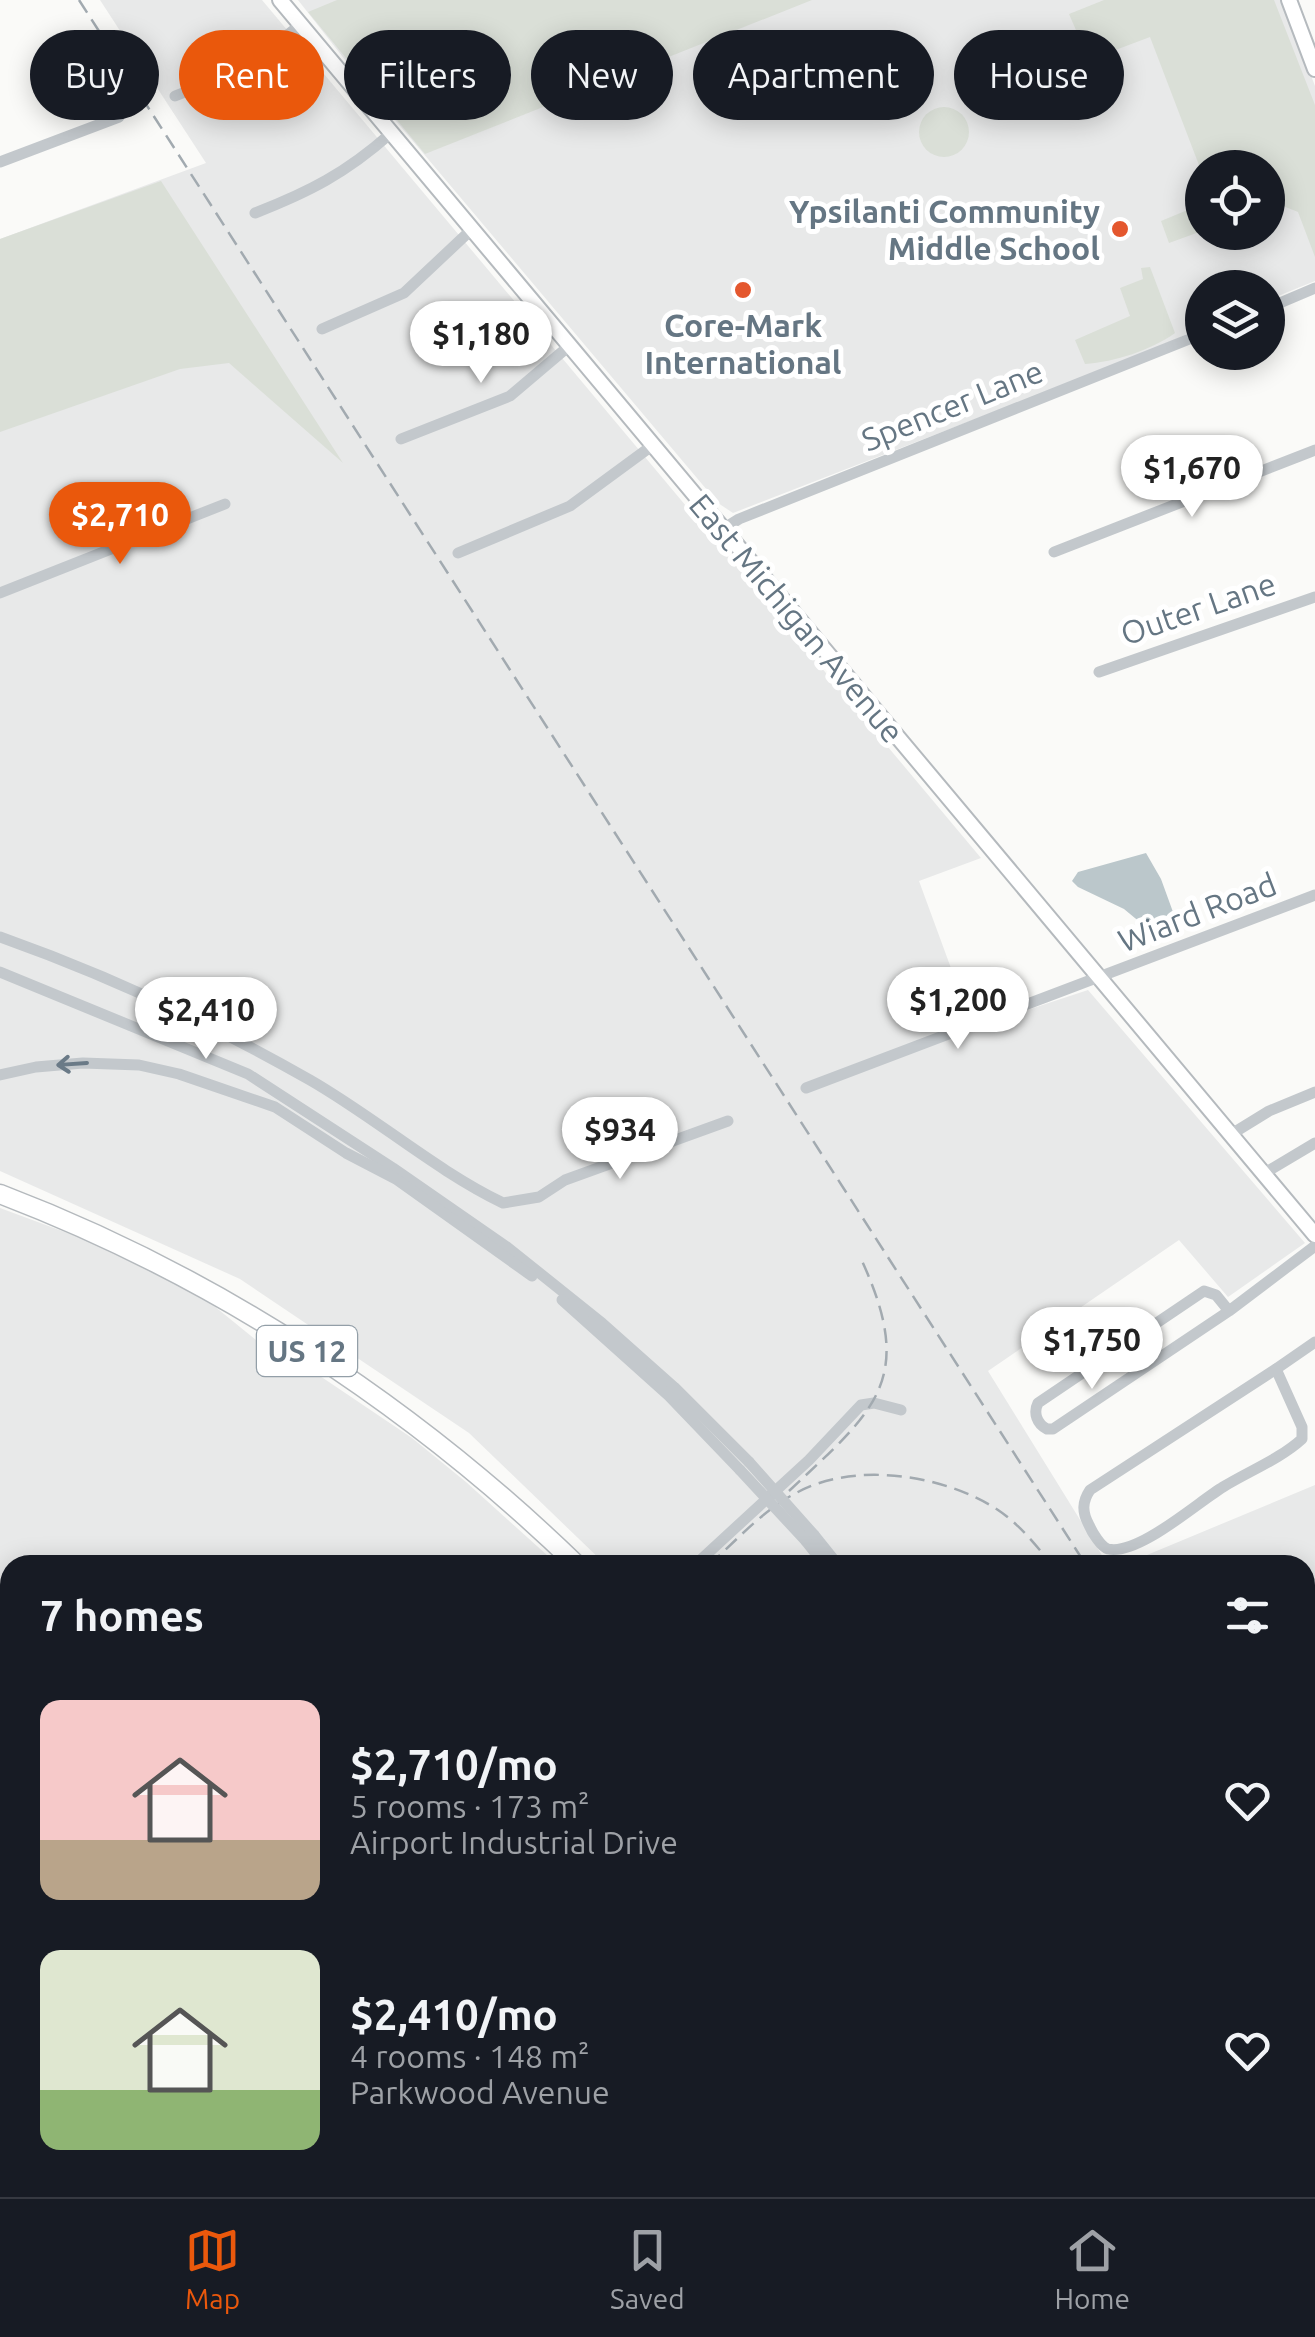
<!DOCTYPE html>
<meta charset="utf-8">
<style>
body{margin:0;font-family:Ubuntu,sans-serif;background:#20242c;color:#f1f3f6;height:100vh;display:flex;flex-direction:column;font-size:38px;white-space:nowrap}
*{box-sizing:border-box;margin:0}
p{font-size:32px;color:#9ea1a6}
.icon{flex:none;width:55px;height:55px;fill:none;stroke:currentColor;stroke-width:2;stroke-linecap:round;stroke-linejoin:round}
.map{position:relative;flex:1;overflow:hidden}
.panel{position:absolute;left:0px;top:1555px;width:1315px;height:642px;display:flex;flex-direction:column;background:#171b24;border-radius:30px 30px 0 0;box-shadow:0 5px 25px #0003}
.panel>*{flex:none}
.hud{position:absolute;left:30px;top:30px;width:1255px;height:90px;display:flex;gap:20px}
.tools{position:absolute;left:1185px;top:150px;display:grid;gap:20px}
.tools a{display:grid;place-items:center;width:100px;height:100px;border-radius:50%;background:#171b24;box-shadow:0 5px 25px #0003;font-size:50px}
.price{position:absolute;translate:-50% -85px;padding:0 22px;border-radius:35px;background:#fff;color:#222;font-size:32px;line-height:65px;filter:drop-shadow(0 2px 5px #0008)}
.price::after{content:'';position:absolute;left:50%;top:60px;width:30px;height:22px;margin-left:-15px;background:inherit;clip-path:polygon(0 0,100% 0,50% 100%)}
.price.active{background:#ea580c;color:#fff}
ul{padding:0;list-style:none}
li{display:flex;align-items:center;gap:30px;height:250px;padding:0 40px}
li span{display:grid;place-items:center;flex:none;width:280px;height:200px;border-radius:20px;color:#555}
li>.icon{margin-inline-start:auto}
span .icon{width:120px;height:120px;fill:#fffc;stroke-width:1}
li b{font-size:42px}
h2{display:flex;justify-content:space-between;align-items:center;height:120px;padding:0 40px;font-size:42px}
.tag{padding:0 35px;border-radius:45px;background:#171b24;box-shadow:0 5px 25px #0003;font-size:35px;line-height:90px}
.tag.active{background:#ea580c;color:#fff}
.dock{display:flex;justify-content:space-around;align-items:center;height:140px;border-top:2px solid #363941;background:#171b24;font-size:28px;color:#9ea1a6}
.dock a{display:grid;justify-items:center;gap:5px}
.dock .active{color:#ea580c}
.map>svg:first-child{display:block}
.built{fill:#e8e9e9;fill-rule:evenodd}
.green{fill:#dadfd7}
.water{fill:#bbc7cb}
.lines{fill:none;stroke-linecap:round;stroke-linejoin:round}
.major-casing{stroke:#b5babe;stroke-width:18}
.highway-casing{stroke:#b4b9bd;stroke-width:21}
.minor{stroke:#c3c8cc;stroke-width:11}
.major{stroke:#fff;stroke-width:14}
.highway{stroke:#fff;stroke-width:18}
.rail{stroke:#a2aab0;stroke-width:2.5;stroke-dasharray:15 8;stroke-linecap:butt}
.minor-bridge{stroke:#c3c8cc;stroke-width:11}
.oneway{stroke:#6a7a87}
.poi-dot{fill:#e4572e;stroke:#fff;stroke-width:4}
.labels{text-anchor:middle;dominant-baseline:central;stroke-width:10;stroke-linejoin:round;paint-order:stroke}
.shield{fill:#fff;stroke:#939fa8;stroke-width:2.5}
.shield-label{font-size:30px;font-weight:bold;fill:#657683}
.poi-label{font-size:32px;font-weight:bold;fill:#657683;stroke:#fff;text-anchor:end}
.street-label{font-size:32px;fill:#657683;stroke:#fff}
</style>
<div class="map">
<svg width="1315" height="2197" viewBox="0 0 1315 2197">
<rect width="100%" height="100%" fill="#fafaf8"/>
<!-- built -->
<g class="built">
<polygon points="100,0 262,0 981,858 919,881 973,1028 1088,990 1305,1243 1228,1297 1179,1240 988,1371 1108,1565 606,1565 469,1433 240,1279 0,1171 0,239 206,163"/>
<path d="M298,0H1282L1315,86V281L1268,300V288H1202V327L1146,353L733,513L718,503L353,70ZM1202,168H1268V232H1202Z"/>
<polygon points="0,1208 89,1241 203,1297 256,1340 323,1378 412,1438 466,1482 558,1565 10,1565 10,2188 1020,2188 1027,2197 0,2197"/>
<polygon points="1315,1485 1315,2197 1061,2197 1055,2188 1305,2188 1305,1565 1123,1565"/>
</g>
<!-- green -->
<g class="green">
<polygon points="337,0 812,0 425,154 308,12"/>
<polygon points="1104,0 1274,0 1315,105 1315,257 1298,212 1278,204 1268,208 1268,168 1202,168 1202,173 1150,37 1089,60 1069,14"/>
<circle cx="944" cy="132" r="25"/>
<polygon points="161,181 343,463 229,363 180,369 0,432 0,239"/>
<polygon points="1202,204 1202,231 1169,243 1161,221"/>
<path d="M1150,267L1175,333C1151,350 1115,362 1085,364L1075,340L1130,316L1120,288L1143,279L1141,268Z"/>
</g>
<!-- water -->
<g class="water">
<polygon points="1146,853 1161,879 1173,912 1165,925 1147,928 1124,909 1078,887 1072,881 1078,872"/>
<polygon points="0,1709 10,1715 10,1785 0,1793"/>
</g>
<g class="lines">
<defs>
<g id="major">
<polyline points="280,0 1315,1235"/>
<polyline points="1289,0 1315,69"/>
</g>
<g id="highway">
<path d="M0,1194C215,1276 412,1405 577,1565"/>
<polyline points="1030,2188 1037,2197"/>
</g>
</defs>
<!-- major casing -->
<use href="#major" class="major-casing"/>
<!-- highway casing -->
<use href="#highway" class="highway-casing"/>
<!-- minor -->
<g class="minor">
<polyline points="175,96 246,68 300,25"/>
<polyline points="0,162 119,117"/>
<path d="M255,213C309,192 346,173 390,134"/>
<polyline points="1268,308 1315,288"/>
<polyline points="322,329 404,293 471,230"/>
<polyline points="401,439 510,396 569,346"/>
<polyline points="723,529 739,519 1202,334"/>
<polyline points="1054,552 1315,450"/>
<polyline points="458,553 570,506 653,445"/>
<polyline points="0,593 225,504"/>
<polyline points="1099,672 1315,597"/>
<path d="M0,937C107,975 212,1024 310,1080C376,1118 435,1170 503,1203L539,1197L565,1180L728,1121"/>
<polyline points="0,972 248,1074 393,1168 507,1247 602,1323 674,1387 749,1462"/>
<polyline points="0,1075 36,1067 83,1063 139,1065 179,1074 275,1107 346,1153 396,1179 532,1276"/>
<polyline points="806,1088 1315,895"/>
<polyline points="1230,1135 1269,1111 1315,1092"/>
<polyline points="1263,1174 1315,1143"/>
<polyline points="562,1300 669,1396 740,1470"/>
<path d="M1229,1311L1216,1295L1204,1291L1038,1403C1033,1413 1037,1424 1047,1429H1053L1229,1311L1315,1246"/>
<path d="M1276,1369L1302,1427V1439C1280,1459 1249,1471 1223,1487C1198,1502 1138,1556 1108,1549C1101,1547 1092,1532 1089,1525C1082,1512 1082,1502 1090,1490Z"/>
<polyline points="1276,1369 1315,1342"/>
<polyline points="814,1535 838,1565"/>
<polyline points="806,1541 825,1565"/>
<polyline points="695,1565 809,1460 861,1405 874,1403 901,1410"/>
<polyline points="0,1657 10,1668"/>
<polyline points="0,2001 10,1996"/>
<polyline points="166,2188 170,2197"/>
<polyline points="455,2188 459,2197"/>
<polyline points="665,2188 669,2197"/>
<polyline points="1252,2188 1258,2197"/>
<polyline points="0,2193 14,2188"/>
<polyline points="428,2197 431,2188"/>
<polyline points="927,2197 930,2188"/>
<polyline points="1153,2197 1153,2188"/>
</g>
<!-- major -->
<use href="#major" class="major"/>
<!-- highway -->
<use href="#highway" class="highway"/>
<!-- rail -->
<g class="rail">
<polyline points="79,0 1086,1565"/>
<path d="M789,1491C874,1411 917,1381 862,1261"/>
<path d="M709,1565C737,1540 764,1509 798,1492C856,1461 945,1475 998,1510C1019,1524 1036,1545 1052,1565"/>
<polyline points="1305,1916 1315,1931"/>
</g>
<!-- minor-bridge -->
<g class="minor-bridge">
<polyline points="749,1462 814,1535"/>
<polyline points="740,1470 806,1541"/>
</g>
</g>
<!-- one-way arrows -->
<defs><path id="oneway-shaft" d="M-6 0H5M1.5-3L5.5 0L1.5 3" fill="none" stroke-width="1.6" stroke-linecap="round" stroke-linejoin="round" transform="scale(2.5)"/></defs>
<use class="oneway" href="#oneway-shaft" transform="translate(72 1064) rotate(176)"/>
<!-- markers -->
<g class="poi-dot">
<circle cx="1120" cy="229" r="10"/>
<circle cx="743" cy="290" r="10"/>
</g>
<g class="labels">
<!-- shield labels -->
<rect class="shield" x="257" y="1326" width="100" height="50" rx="8"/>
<g class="shield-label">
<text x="307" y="1351">US 12</text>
</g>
<!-- poi labels -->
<g class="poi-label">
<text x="1100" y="211">Ypsilanti Community<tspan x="1100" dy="37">Middle School</tspan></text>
<text x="743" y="325" text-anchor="middle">Core-Mark<tspan x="743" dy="37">International</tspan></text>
</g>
<!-- street labels -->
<g class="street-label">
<text transform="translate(952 405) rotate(-22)">Spencer Lane</text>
<text transform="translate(1198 608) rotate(-19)">Outer Lane</text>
<text transform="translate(797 618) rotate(50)">East Michigan Avenue</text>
<text transform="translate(1197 912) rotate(-21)">Wiard Road</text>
</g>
</g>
</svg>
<div class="tools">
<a><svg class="icon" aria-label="locate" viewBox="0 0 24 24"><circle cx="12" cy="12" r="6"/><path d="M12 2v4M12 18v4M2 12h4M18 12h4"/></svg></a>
<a><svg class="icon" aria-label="layers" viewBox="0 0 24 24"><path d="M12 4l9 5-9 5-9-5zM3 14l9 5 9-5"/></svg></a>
</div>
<b class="price" style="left:481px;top:386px">$1,180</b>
<b class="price" style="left:1192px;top:520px">$1,670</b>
<b class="price active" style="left:120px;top:567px">$2,710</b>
<b class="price" style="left:958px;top:1052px">$1,200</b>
<b class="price" style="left:206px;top:1062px">$2,410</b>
<b class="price" style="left:620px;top:1182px">$934</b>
<b class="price" style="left:1092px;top:1392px">$1,750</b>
<div class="hud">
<a class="tag">Buy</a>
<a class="tag active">Rent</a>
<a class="tag">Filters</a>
<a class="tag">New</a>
<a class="tag">Apartment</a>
<a class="tag">House</a>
</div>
<section class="panel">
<h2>7 homes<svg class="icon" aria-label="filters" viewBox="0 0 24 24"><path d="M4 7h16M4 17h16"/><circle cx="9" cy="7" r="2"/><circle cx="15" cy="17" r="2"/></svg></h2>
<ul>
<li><span style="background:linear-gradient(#f6c9c9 70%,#b9a48a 0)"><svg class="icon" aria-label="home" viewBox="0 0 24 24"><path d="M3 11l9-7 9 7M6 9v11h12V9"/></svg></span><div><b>$2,710/mo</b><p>5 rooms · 173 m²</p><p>Airport Industrial Drive</p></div><svg class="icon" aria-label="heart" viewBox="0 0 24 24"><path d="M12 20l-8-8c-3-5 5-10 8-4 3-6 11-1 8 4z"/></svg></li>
<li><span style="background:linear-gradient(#dfe7d0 70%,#8fb573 0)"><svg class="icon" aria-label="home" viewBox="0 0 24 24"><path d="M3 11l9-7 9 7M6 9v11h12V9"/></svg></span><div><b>$2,410/mo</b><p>4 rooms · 148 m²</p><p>Parkwood Avenue</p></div><svg class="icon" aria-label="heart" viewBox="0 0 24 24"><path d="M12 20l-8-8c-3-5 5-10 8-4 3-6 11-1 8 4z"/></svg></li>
</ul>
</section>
</div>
<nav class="dock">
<a class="active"><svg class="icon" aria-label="map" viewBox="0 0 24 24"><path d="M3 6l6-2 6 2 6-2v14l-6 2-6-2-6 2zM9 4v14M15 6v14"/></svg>Map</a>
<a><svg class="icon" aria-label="saved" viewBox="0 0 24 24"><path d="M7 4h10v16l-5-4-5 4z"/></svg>Saved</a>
<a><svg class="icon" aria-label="home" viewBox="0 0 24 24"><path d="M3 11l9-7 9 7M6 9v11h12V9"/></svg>Home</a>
</nav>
